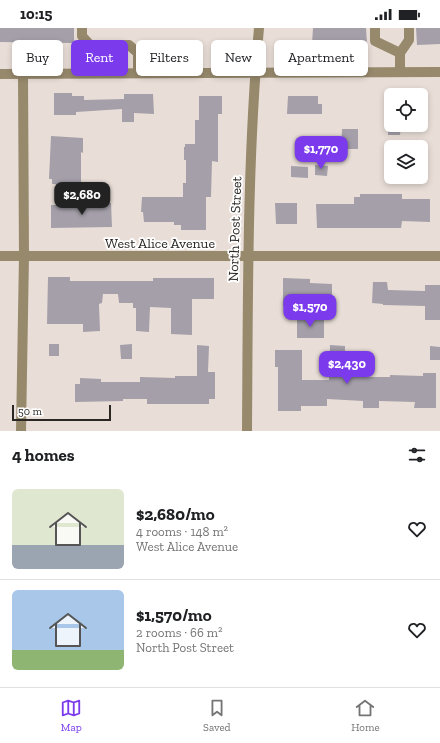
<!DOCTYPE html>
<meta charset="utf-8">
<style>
body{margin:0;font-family:"Zilla Slab",serif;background:#f2f2f2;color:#202124;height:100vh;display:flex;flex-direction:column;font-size:15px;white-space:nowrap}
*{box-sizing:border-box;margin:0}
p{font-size:13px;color:#757577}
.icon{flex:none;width:22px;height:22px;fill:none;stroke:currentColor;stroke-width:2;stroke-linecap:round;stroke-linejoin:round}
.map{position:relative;height:403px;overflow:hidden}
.side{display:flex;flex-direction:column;background:#fff;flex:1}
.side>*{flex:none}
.hud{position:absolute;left:12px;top:12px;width:416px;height:36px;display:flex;gap:8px}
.tools{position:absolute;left:384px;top:60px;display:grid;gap:8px}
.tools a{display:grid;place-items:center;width:44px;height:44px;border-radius:6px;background:#fff;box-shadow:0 2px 6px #0003;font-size:20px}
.scale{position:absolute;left:12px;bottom:10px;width:99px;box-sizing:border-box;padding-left:4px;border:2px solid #2a2623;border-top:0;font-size:11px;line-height:14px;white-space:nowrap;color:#2a2623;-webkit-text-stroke:3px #fff;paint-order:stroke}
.price{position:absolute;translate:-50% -34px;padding:0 9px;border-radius:8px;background:#7c3aed;color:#fff;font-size:13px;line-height:26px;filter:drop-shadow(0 1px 2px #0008)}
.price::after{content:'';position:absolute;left:50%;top:24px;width:12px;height:9px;margin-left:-6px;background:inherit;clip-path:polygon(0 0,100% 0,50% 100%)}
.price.on{background:#222;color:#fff}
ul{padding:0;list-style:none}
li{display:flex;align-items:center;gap:12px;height:100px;padding:0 12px}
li+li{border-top:1px solid #e0e0e0}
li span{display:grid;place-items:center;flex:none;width:112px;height:80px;border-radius:6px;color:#555}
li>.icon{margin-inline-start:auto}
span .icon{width:48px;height:48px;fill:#fffc;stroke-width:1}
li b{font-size:17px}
h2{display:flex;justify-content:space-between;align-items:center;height:48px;padding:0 12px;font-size:17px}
.chip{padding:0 14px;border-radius:6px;background:#fff;box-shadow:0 2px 6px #0003;font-size:14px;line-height:36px}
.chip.on{background:#7c3aed;color:#fff}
.status{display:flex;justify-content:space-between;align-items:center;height:28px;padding:0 20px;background:#fff;direction:ltr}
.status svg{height:11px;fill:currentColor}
.tab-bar{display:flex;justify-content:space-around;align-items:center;height:56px;border-top:1px solid #e0e0e0;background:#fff;font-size:11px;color:#757577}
.tab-bar a{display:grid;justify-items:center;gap:2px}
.tab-bar .on{color:#7c3aed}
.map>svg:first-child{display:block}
.building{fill:#a49fa9}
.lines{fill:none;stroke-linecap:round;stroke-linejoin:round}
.minor{stroke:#97896c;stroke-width:10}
.labels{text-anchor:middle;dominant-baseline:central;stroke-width:3.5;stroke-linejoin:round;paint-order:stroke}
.street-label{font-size:14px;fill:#2a2623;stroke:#fff}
</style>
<div class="status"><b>10:15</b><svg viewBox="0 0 49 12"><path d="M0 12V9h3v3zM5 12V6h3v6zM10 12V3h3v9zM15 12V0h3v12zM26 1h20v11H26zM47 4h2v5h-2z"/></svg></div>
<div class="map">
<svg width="440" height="403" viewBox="0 0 440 403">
<rect width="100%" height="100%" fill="#e9ded7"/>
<!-- building -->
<g class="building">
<polygon points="0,0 74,0 74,15 0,14"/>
<polygon points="313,0 366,0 367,16 312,16"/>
<polygon points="416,0 440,0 440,16 417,17"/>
<polygon points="54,65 72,65 72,68 84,68 84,72 124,71 124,66 153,66 154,86 134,85 134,94 122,94 122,81 76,84 76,87 54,87"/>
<polygon points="199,68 222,68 222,86 218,86 218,134 212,133 211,169 206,169 206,202 181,202 181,197 174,197 174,194 144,194 143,184 141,184 142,169 183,169 183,155 186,155 186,132 184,132 184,119 185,119 185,116 195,116 195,92 199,92"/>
<polygon points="288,68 318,68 318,76 322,76 322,86 287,86"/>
<polygon points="388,97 401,97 400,107 388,107"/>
<polygon points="342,101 358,101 358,121 341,121"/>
<polygon points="51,108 83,110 83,125 81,124 81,156 52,156 52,151 49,151"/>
<polygon points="315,137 328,138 327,148 315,147"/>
<polygon points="291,138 308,139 308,150 291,149"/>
<polygon points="360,166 402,166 402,171 430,171 430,194 402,193 401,200 317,200 316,176 354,176 354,169 360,169"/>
<polygon points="97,175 111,175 112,199 51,200 51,177 97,176"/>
<polygon points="275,175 297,175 297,196 276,196"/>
<polygon points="48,249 70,249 70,253 153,253 153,250 214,250 214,271 192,271 192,307 171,306 171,280 150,279 149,304 136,303 136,280 133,280 133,275 119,275 118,266 103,266 102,275 99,276 100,303 83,304 83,296 47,296"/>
<polygon points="283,250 310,251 310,255 332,256 332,270 302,270 302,278 283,278"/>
<polygon points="373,254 387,254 388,262 425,263 425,257 440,257 440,292 425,292 425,278 383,277 383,276 372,275"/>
<polygon points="297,290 324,291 324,310 297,310"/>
<rect x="49" y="316" width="10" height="12"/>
<polygon points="132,316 132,331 121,331 120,317"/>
<polygon points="197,317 209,318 208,344 215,344 215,371 209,371 209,376 147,376 147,371 123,371 123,373 75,374 75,356 80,356 80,350 101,351 101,354 140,354 140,349 175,350 175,348 197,348"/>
<polygon points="330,317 345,318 345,335 356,335 357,349 390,349 390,347 423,348 423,345 436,345 436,380 414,380 415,374 379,373 379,380 363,380 363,373 327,371 327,378 301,378 301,383 278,383 278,339 275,339 275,322 302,322 302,352 329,352"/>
<polygon points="430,318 440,319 440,332 430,332"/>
</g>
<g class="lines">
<!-- minor -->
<g class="minor">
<polyline points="82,0 82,8 91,18 129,17 138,25 138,45"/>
<polyline points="375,0 375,13 400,25"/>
<polyline points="400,44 400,25 409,12 409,0"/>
<polyline points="0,46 440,44"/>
<polyline points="0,228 440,228"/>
<polyline points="21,403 24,228 23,46"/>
<path d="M247,403C248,269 247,134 259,0"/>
</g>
</g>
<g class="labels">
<!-- street labels -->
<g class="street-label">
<text transform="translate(235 201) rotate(-88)">North Post Street</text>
<text x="160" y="215">West Alice Avenue</text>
</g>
</g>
</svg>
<div class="tools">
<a><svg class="icon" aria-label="locate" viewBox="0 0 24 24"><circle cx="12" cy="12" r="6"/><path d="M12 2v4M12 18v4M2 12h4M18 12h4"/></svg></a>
<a><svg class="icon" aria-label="layers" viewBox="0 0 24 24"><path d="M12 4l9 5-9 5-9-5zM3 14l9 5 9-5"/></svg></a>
</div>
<div class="scale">50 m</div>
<b class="price" style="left:321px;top:142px">$1,770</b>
<b class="price on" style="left:82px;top:188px">$2,680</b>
<b class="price" style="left:310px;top:300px">$1,570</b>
<b class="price" style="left:347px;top:357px">$2,430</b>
<div class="hud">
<a class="chip">Buy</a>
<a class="chip on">Rent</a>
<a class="chip">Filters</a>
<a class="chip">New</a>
<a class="chip">Apartment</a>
</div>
</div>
<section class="side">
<h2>4 homes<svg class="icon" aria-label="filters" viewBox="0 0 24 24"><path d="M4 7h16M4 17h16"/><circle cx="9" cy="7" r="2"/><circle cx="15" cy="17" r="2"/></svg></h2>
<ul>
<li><span style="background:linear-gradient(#dfe7d0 70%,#9aa5b1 0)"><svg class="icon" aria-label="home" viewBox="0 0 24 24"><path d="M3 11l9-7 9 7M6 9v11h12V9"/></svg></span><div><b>$2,680/mo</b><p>4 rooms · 148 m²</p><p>West Alice Avenue</p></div><svg class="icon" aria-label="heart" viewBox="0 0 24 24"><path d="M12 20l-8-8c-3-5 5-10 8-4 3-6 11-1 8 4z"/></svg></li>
<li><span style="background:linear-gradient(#a9c7e8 75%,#8fb573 0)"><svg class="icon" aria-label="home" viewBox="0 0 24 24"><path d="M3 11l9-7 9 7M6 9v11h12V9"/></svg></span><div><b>$1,570/mo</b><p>2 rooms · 66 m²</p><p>North Post Street</p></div><svg class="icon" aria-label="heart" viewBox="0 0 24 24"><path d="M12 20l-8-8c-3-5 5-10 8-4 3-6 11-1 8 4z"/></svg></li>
</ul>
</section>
<nav class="tab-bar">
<a class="on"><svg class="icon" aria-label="map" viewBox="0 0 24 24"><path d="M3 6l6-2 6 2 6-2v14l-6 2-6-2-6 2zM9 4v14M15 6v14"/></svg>Map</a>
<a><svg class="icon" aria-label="saved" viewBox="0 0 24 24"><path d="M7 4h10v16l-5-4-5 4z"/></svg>Saved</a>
<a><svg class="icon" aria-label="home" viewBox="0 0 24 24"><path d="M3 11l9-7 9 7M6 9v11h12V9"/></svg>Home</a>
</nav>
